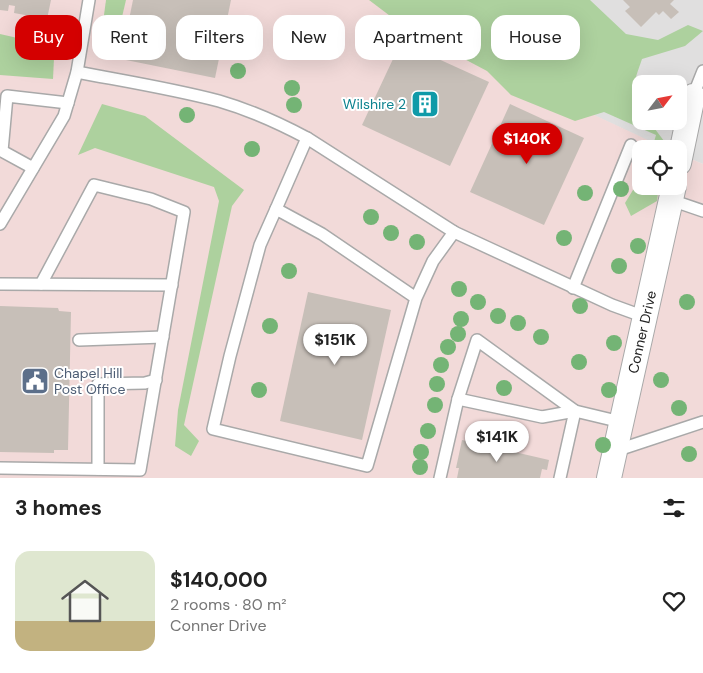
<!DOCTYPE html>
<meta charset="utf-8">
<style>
body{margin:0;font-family:"DM Sans",sans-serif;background:#f6f6f6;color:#222;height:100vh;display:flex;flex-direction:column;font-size:19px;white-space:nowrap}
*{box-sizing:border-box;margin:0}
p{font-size:16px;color:#767676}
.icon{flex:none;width:28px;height:28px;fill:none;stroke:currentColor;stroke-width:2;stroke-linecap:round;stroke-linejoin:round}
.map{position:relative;height:478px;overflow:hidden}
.details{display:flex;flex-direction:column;background:#fff;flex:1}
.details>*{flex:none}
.top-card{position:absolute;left:15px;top:15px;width:674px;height:45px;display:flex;gap:10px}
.needle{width:32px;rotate:58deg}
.buttons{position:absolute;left:632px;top:75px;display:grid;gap:10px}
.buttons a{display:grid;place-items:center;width:55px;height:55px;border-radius:10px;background:#fff;box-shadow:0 5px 20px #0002;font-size:25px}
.price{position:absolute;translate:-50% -42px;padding:0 11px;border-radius:18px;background:#fff;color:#222;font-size:16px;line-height:32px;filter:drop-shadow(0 1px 2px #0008)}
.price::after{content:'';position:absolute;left:50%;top:30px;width:15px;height:11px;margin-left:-8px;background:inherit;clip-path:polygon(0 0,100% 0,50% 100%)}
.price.active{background:#d40000;color:#fff}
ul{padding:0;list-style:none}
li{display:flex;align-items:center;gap:15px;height:125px;padding:0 15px}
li+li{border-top:1px solid #e0e0e0}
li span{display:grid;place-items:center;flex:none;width:140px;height:100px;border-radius:15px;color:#555}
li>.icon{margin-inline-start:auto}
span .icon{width:60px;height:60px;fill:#fffc;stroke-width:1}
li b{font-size:21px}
h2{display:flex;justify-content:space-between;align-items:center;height:60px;padding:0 15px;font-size:21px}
.tag{padding:0 18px;border-radius:15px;background:#fff;box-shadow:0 5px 20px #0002;font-size:18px;line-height:45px}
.tag.active{background:#d40000;color:#fff}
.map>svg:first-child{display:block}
.residential{fill:#e0dfdf;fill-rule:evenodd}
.commercial{fill:#f2dad9}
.forest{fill:#add19e}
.building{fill:#c7bfb8}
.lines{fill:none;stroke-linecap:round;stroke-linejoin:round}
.service-casing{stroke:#a9a9a9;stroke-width:14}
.minor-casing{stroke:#a9a9a9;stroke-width:26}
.service{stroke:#fff;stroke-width:11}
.minor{stroke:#fff;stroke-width:24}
.tree{fill:#74b475}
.labels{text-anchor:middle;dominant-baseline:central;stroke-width:4;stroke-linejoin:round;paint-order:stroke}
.culture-label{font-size:14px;fill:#0d838f;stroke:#fff;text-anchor:end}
.street-label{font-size:14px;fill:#222;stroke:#fff}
.service-label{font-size:14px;fill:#4e5e75;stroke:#fff;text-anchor:start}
</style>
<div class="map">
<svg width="703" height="478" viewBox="0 0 703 478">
<rect width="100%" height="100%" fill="#f2efe9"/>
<!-- residential -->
<path class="residential" d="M466,0H703V164L679,154V149H667L655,144L511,76ZM641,84H679V121H641Z"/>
<!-- commercial -->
<polygon class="commercial" points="0,0 466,0 511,76 667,149 641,149 641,186 679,186 679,154 703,164 703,478 0,478"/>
<!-- forest -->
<g class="forest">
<polygon points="106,0 126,0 113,55 100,45"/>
<path d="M369,0H590L626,34L658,40L688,25L703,31L685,46L642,59C637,74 629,91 637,107C640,113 641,114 641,121H649L664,141L663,149H652L656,135L604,112L575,121L511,95L487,71L406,28Z"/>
<polygon points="0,34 48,45 54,58 53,79 0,75"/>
<polygon points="102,104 145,116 244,190 232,206 184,425 199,441 191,456 175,446 178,410 219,201 214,187 95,148 78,155"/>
<polygon points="641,177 641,186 659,186 657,201 631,216 625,203"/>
</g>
<!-- building -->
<g class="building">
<polygon points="0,0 51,0 47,19 14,13 15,6 9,5 8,11 0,10"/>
<polygon points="133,0 231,0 215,78 121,59"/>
<polygon points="623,0 674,0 670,4 679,12 671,19 663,11 659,15 656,12 641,27 625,11 630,7"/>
<polygon points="401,42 489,82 450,166 362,125"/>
<polygon points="510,104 584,138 544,225 470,192"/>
<polygon points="308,292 391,310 362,440 280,421"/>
<polygon points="0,306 58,308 59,311 71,312 68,450 54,450 54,453 0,452"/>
<polygon points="462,440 549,460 547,470 542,469 540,478 457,478 459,468 456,468"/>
</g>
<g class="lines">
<defs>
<g id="service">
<path d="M77,72C124,81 174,89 219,101C250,110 279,123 307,138L454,232L612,305L645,317"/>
<polyline points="693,96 703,71"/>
<polyline points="33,168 2,151 7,96 68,103"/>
<polyline points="671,200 703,211"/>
<polyline points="276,209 307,138"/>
<polyline points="0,224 64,116 77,72 89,0"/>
<polyline points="0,284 172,285"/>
<polyline points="573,288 631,145"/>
<polyline points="416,298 322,234 276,209 260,245 230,356 213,429 367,466 416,298 433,261 454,232"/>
<polyline points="79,340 163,337"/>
<polyline points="458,399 542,417 575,411 560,478"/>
<polyline points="615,451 703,422"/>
<polyline points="0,468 140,470 184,212 151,199 94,185 41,284"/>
<polyline points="98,469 98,384 145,383 156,380"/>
<polyline points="440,478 458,399 477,340 575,411 621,422"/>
</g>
<g id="minor">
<polyline points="679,163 693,96"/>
<polyline points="609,478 674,186"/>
</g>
</defs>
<!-- service casing -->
<use href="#service" class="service-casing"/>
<!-- minor casing -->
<use href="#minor" class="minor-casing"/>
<!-- service -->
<use href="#service" class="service"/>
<!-- minor -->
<use href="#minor" class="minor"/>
</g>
<!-- trees -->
<g class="tree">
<circle cx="238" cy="71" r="8"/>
<circle cx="292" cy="88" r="8"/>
<circle cx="294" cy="105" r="8"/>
<circle cx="187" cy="115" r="8"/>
<circle cx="252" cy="149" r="8"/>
<circle cx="621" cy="189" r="8"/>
<circle cx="585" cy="193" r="8"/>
<circle cx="371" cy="217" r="8"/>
<circle cx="391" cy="233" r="8"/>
<circle cx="564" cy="238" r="8"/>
<circle cx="417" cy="242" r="8"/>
<circle cx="638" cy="246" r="8"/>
<circle cx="619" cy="266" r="8"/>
<circle cx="289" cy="271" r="8"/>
<circle cx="459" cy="289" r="8"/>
<circle cx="478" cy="302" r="8"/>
<circle cx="687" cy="302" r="8"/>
<circle cx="580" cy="306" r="8"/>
<circle cx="498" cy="316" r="8"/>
<circle cx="461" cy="319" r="8"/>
<circle cx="518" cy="323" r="8"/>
<circle cx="270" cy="326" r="8"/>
<circle cx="458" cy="334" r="8"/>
<circle cx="541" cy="337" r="8"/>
<circle cx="614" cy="343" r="8"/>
<circle cx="448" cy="347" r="8"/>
<circle cx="579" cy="362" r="8"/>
<circle cx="441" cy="365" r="8"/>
<circle cx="661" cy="380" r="8"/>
<circle cx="437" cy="384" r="8"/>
<circle cx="504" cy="388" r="8"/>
<circle cx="259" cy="390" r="8"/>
<circle cx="609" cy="390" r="8"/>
<circle cx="435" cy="405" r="8"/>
<circle cx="679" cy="408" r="8"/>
<circle cx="428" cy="431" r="8"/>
<circle cx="603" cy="445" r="8"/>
<circle cx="421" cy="452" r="8"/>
<circle cx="689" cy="454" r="8"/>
<circle cx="420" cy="467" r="8"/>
</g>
<!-- icons -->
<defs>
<symbol id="building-square" viewBox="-11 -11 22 22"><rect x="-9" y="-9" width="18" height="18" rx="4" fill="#0f9aa8" stroke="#fff"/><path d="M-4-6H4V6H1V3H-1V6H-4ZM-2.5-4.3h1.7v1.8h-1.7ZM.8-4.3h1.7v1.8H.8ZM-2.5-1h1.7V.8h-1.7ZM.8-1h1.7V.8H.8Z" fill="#fff"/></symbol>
<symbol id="civic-square" viewBox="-11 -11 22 22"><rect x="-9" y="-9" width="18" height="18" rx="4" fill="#5c6f8a" stroke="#fff"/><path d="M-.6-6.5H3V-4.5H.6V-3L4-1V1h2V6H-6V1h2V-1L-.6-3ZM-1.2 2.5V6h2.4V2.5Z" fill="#fff"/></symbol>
</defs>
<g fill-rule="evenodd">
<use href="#building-square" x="409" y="88" width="32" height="32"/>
<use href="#civic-square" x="19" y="365" width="32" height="32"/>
</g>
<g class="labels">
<!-- culture labels -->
<g class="culture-label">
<text x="406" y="104">Wilshire 2</text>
</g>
<!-- street labels -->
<g class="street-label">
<text transform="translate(642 332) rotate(-77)">Conner Drive</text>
</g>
<!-- service labels -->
<g class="service-label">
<text x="54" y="373">Chapel Hill<tspan x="54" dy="16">Post Office</tspan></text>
</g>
</g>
</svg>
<div class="buttons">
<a><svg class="needle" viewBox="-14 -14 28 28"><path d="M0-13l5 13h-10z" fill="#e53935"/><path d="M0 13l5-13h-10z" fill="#767676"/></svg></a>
<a><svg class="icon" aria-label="locate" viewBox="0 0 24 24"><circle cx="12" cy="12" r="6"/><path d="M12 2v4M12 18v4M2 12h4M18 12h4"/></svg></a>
</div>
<b class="price active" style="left:527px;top:165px">$140K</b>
<b class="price" style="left:335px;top:366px">$151K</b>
<b class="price" style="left:497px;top:463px">$141K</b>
<div class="top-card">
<a class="tag active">Buy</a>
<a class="tag">Rent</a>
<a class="tag">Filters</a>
<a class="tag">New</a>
<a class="tag">Apartment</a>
<a class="tag">House</a>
</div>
</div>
<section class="details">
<h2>3 homes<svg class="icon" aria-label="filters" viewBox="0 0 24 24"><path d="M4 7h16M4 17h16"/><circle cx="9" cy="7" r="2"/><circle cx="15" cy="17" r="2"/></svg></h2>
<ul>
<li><span style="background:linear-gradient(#dfe7d0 70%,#c2b280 0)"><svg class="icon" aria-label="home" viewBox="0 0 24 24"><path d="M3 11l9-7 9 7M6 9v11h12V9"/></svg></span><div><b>$140,000</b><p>2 rooms · 80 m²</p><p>Conner Drive</p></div><svg class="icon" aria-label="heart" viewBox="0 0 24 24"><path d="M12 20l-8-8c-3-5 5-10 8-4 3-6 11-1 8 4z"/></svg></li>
</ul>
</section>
